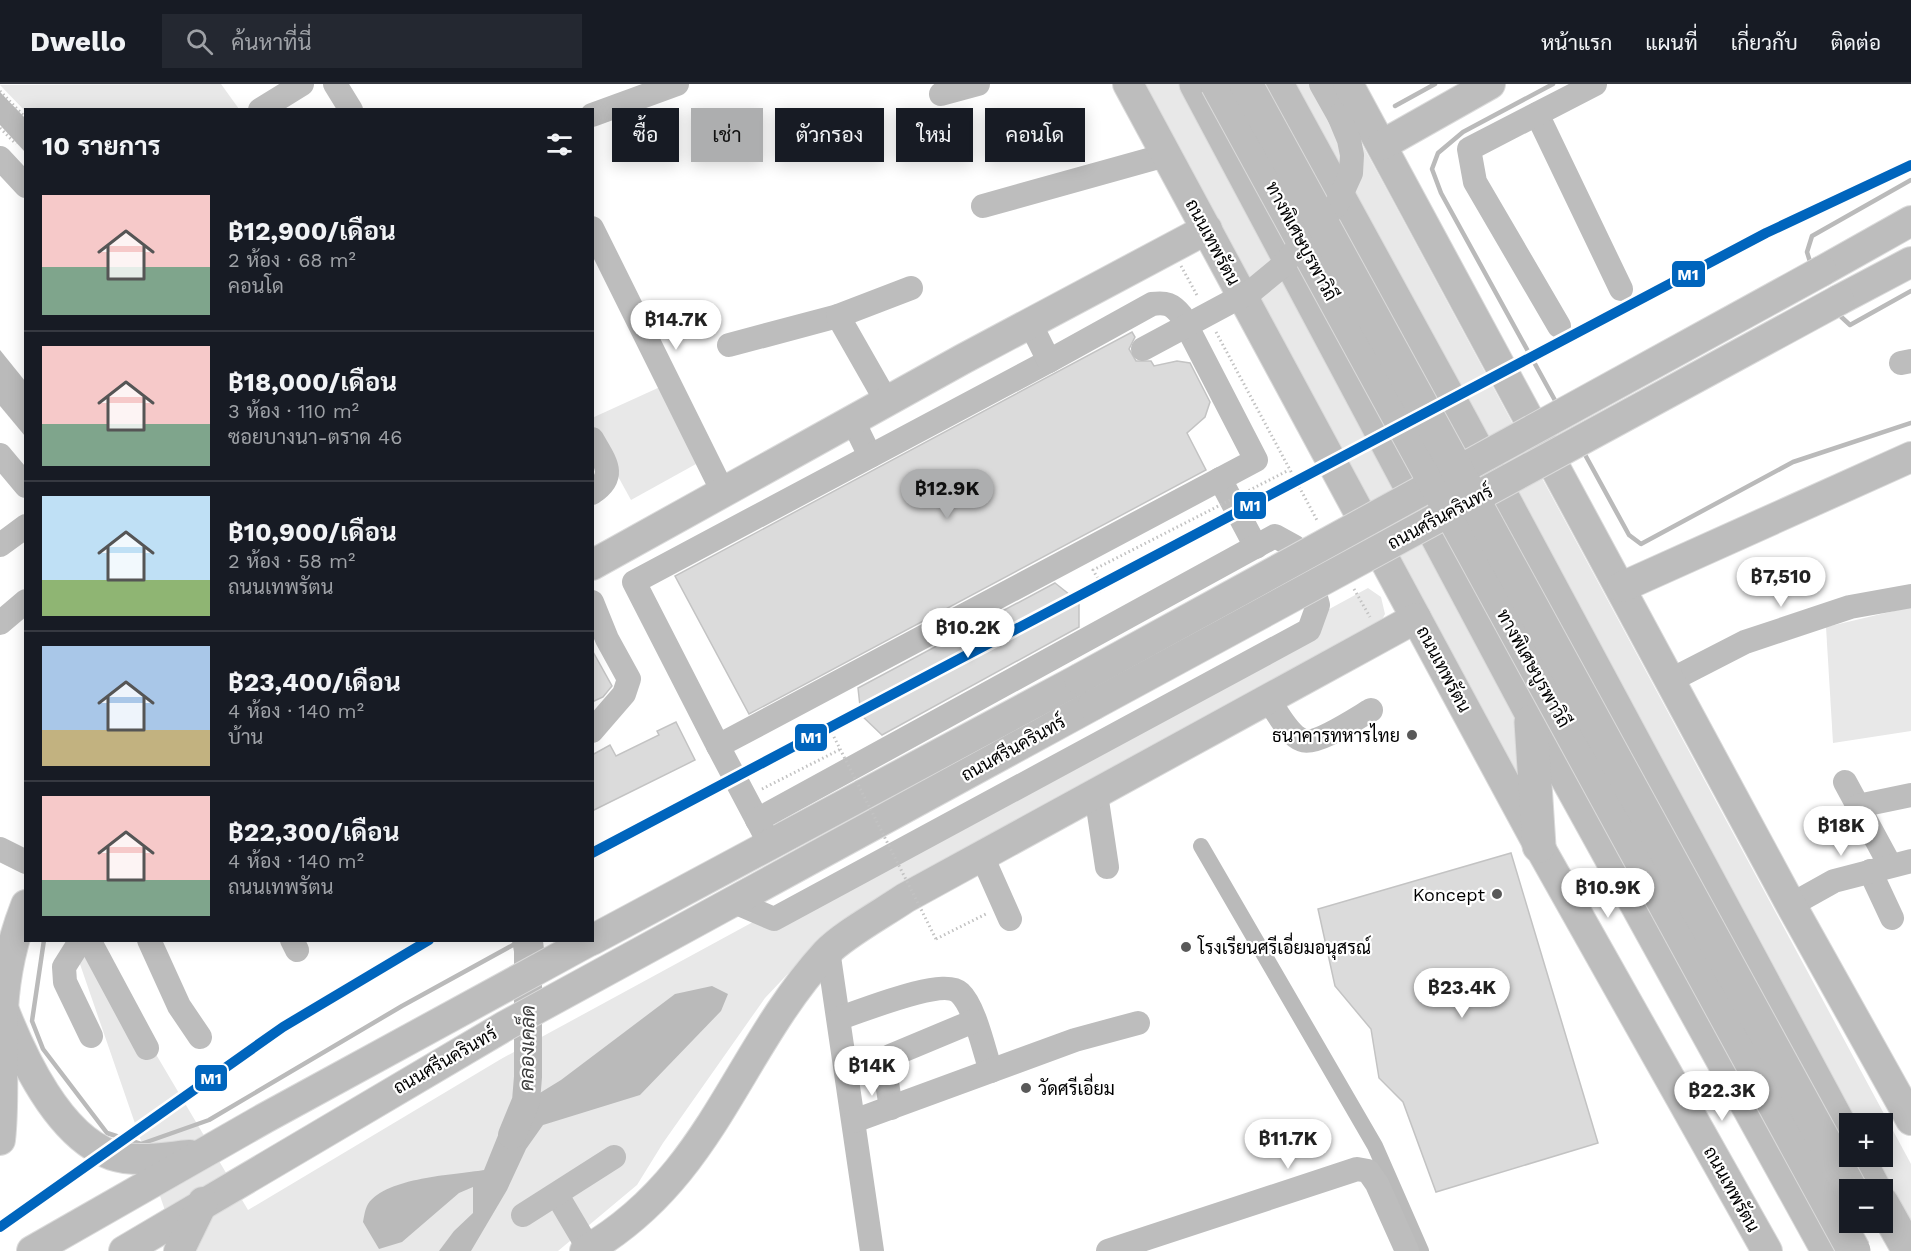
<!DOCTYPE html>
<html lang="th">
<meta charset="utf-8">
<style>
body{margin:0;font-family:"Work Sans",Sarabun,sans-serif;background:#242831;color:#f1f3f6;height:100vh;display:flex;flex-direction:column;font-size:22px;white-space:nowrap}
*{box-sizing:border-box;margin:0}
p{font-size:20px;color:#9ea1a6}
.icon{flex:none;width:33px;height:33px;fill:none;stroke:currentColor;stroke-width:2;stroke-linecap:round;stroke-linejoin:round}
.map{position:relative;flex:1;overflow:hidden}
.details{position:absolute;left:24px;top:24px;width:570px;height:834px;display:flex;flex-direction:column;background:#171b24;border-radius:0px;box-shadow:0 3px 15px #0003}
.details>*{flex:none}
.hud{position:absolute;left:612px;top:24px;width:570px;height:54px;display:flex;gap:12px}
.fabs{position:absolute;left:1839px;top:1029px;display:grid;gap:12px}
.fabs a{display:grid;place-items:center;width:54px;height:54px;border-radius:0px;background:#171b24;box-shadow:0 3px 15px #0003;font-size:30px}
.price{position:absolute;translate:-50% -51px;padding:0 14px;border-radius:21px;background:#fff;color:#222;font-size:20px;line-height:39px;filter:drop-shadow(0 2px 3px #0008)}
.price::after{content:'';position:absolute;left:50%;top:36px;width:18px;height:14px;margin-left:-9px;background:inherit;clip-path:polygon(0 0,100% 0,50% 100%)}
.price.active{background:#adaeaf;color:#111}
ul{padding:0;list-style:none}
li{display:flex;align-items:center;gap:18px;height:150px;padding:0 18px}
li+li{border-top:2px solid #363941}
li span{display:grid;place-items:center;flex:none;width:168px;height:120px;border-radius:0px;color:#555}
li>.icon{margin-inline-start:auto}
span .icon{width:72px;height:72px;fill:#fffc;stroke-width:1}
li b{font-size:26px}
h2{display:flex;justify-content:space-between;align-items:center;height:72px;padding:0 18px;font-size:26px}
.pill{padding:0 21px;border-radius:0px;background:#171b24;box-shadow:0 3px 15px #0003;font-size:21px;line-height:54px}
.pill.active{background:#adaeaf;color:#111}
header{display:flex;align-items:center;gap:36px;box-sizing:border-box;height:84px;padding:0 30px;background:#171b24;border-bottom:2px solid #363941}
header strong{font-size:28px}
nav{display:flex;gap:33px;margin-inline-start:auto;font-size:21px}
.search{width:420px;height:54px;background:#242831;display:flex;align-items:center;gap:15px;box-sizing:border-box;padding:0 21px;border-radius:0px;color:#9ea1a6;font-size:22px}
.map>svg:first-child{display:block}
.green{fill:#e8e8e8}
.water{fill:#bababa}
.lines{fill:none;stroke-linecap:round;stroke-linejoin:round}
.stream{stroke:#bababa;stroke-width:4.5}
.canal{stroke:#bababa;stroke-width:16}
.river{stroke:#bababa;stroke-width:28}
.building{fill:#dbdbdb;stroke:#c3c3c3;stroke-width:1.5}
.major-casing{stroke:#dbdbdb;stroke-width:32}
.highway-casing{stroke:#dbdbdb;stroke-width:35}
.path{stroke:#c2c2c2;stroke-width:3;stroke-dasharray:1.5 3;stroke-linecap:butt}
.minor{stroke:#bdbdbd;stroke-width:24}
.major{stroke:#bdbdbd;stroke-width:30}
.highway{stroke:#bdbdbd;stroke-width:33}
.major-bridge-casing{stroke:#dbdbdb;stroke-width:32;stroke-linecap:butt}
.highway-bridge-casing{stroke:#dbdbdb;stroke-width:35;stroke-linecap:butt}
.path-bridge{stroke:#c2c2c2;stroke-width:3;stroke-dasharray:1.5 3;stroke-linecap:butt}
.minor-bridge{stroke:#bdbdbd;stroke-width:24}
.major-bridge{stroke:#bdbdbd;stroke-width:30}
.highway-bridge{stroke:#bdbdbd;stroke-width:33}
.metro-1-casing{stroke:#fff;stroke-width:15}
.metro-1{stroke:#0065bd;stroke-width:10}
.poi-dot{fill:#595959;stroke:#fff;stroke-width:2}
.labels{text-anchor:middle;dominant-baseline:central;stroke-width:4.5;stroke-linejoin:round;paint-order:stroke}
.street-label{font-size:18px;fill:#000;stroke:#fff}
.poi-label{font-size:18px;fill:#000;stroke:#fff;text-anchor:end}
.water-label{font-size:20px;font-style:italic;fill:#3d3d3d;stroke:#fff}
.line-badge{stroke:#fff;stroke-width:2}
.badge-label{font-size:16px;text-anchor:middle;font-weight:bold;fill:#fff}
</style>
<header>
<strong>Dwello</strong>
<div class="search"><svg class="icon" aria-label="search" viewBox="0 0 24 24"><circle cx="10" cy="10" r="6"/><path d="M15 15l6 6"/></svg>ค้นหาที่นี่</div>
<nav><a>หน้าแรก</a><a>แผนที่</a><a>เกี่ยวกับ</a><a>ติดต่อ</a></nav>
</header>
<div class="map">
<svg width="1911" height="1167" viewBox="0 0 1911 1167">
<rect width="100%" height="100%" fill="#fff"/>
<!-- green -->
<g class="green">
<polygon points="221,0 239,25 25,27 0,1"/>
<polygon points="1140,0 1188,0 1515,613 1519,696"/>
<polygon points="1290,0 1329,0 1387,106 1911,1080 1911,1151 1868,1073 1882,1072 1882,1040 1851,1039"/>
<polygon points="660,303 696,380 631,416 593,347 592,334"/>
<polygon points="1368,504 1381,513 1385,530 1376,547 816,860 765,914 663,1059 637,1101 558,1167 179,1167 72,857 89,857 248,1126 501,975"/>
<polygon points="1911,523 1911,647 1833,659 1826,543"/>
</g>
<!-- water -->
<g class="water">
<polygon points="0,8 25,34 25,68 0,41"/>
<polygon points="0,266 25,297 25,352 0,322"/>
<polygon points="512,857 543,857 544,865 516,878"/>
<path d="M712,902L728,910L721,927L640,1011L543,1041L526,1065L507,1106L471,1167H439L454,1147L473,1129V1103L459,1109L402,1158L379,1165L363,1138C364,1133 365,1125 368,1120C387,1093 454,1091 484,1086L507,1029L561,996L675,910Z"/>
</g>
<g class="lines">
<!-- stream -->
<g class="stream">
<polyline points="1553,0 1463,48 1438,69 1432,85 1441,109 1557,320"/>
<polyline points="1395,22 1435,0"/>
<polyline points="1811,181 1807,168 1812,152 1911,96"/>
<polyline points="1836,228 1850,241 1911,207"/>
<polyline points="1583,367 1629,451 1641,460 1793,378 1911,339"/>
<polyline points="44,856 32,937 43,965 107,1049 141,1060 209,1036 402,922 522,856"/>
</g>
<!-- canal -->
<polyline class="canal" points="1201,762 1375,1062 1421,1167"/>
<!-- river -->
<polyline class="river" points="512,1051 526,1017 528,993 528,856"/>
</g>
<!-- building -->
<g class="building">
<polygon points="1132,248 1135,253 1129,265 1136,277 1151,277 1154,282 1177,277 1190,279 1210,318 1205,333 1187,349 1206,386 749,630 675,492"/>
<polygon points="1055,499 1079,518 1079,543 882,651 861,631 858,604"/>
<polygon points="592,566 612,602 603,613 592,618"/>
<polygon points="676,638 695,676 592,727 592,671 610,661 616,672 659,651 657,647"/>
<polygon points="1511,769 1598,1059 1436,1108 1403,1018 1379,994 1371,945 1335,902 1318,825"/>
</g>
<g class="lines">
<defs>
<g id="major">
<polyline points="1128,0 1539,762 1767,1167"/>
<polyline points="1348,0 1791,821 1911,1036"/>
<polyline points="1382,61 1490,0"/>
<polyline points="1822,187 1911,137"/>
<polyline points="1839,216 1911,178"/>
<polyline points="592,481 963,275 1207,145"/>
<polyline points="1622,503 1911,373"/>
<polyline points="592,856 1079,595"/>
<path d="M3,924C22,973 59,1053 112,1071C136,1079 166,1073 190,1071"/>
<path d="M0,1056C5,1012 0,969 3,925C5,890 13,854 26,821"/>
<polyline points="32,1167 265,1034 591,856"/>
<polyline points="124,1167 505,942 1093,621"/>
<polyline points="179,1167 203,1118"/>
<path d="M585,1167C712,1094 735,969 826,869C843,851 883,829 905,814L1416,534"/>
</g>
<g id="highway">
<polyline points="1196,0 1530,627 1828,1167"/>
<polyline points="1277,0 1461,336 1850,1060"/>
<polyline points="1531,638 1539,762"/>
<polyline points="1857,1072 1875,1106"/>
<polyline points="1882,1119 1909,1167"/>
</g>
</defs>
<!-- major casing -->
<use href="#major" class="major-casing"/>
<!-- highway casing -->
<use href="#highway" class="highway-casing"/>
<!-- path -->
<g class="path">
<polyline points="0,7 26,34"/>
<polyline points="0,44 16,60"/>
<polyline points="1181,182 1198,213"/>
<polyline points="1216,248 1318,438"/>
<polyline points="1354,505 1370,533"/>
<polyline points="762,705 841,665"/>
<polyline points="936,855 986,830"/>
</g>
<!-- minor -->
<g class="minor">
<polyline points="335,0 351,26"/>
<polyline points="1321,0 1339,32"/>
<polyline points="941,10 978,0"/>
<polyline points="260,26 302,0"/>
<polyline points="1537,30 1621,205"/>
<polyline points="592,31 677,0"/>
<polyline points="0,74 26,102"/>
<polyline points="983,122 1166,71"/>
<polyline points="592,144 723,408"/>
<polyline points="1559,242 1475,98 1469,65 1595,0"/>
<polyline points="729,261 838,232"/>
<polyline points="1901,279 1911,277"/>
<polyline points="887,318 838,232 911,204"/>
<polyline points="853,337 870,372"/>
<path d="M592,355C605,378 618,392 592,409"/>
<polyline points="0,371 26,402"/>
<polyline points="1220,395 1256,463"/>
<polyline points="0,461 26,442"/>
<polyline points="592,518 607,555 629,595 624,610 592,647"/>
<polyline points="0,539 26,517"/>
<polyline points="1671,596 1745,558 1850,523 1911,512"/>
<path d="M1268,616C1277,627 1288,651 1302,656C1316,662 1357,634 1371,626"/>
<polyline points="718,662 634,498 1049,277"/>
<polyline points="1845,698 1890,781"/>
<polyline points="1096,710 1107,783"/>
<polyline points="1858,722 1911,711"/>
<path d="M764,749L718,662L1256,376L1181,231C1172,220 1166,218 1152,220L1049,277L1030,239"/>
<polyline points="0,765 26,778"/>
<polyline points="982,772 1010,835"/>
<polyline points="1870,787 1892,834"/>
<polyline points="732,817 774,835 1309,546 1318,521 1309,487 1295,463 1275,452 757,736"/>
<polyline points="1791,821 1834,797 1911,777"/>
<polyline points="81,856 64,883 65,898 91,952"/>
<polyline points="89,856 147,964"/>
<polyline points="149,856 179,922 200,953"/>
<polyline points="292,856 297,866"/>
<polyline points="828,866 872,1167"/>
<path d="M840,934C862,927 943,893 960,909C975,923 984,967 991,987"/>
<polyline points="891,1024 884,980 890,972 974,937"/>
<polyline points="854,1037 1075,956 1138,939"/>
<polyline points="557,1111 589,1165"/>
<polyline points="523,1131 614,1073"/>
<polyline points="1108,1167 1357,1085 1368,1087 1377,1100 1407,1167"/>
</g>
<!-- major -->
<use href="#major" class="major"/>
<!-- highway -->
<use href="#highway" class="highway"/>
<defs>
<g id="major-bridge">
<polyline points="1079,595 1822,187"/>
<polyline points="1093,621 1839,216"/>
</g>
<g id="highway-bridge">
<polyline points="1217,0 1854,1167"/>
<polyline points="1246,0 1851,1106"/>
</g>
</defs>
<!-- major-bridge casing -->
<use href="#major-bridge" class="major-bridge-casing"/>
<!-- highway-bridge casing -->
<use href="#highway-bridge" class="highway-bridge-casing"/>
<!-- path-bridge -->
<g class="path-bridge">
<polyline points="1079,518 1104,505 1093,486 1289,386"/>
<polyline points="943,530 951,546"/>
<polyline points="861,631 831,647 936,855"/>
</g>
<!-- minor-bridge -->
<polyline class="minor-bridge" points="1143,265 1253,206 1281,183 1337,120 1351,89 1352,71 1349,56 1339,32"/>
<!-- major-bridge -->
<use href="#major-bridge" class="major-bridge"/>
<!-- highway-bridge -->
<use href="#highway-bridge" class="highway-bridge"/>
<defs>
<g id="metro-1">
<polyline points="592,769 1766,149 1911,81"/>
<polyline points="0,1143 283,943 429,856"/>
</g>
</defs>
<!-- metro-1 casing -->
<use href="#metro-1" class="metro-1-casing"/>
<!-- metro-1 -->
<use href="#metro-1" class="metro-1"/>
</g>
<!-- markers -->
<g class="poi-dot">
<circle cx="1412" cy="651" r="6"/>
<circle cx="1497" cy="810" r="6"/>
<circle cx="1186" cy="863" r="6"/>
<circle cx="1026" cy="1004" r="6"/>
</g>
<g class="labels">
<!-- street labels -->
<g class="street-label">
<text transform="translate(1302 157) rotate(62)">ทางพิเศษบูรพาวิถี</text>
<text transform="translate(1213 158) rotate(62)">ถนนเทพรัตน</text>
<text transform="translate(1440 433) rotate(-28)">ถนนศรีนครินทร์</text>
<text transform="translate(1534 584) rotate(61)">ทางพิเศษบูรพาวิถี</text>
<text transform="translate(1444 585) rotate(62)">ถนนเทพรัตน</text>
<text transform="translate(1013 664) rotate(-29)">ถนนศรีนครินทร์</text>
<text transform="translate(445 976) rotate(-30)">ถนนศรีนครินทร์</text>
<text transform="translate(1732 1105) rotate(61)">ถนนเทพรัตน</text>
</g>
<!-- poi labels -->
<g class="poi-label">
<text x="1400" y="651">ธนาคารทหารไทย</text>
<text x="1485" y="810">Koncept</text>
<text x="1198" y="863" text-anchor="start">โรงเรียนศรีเอี่ยมอนุสรณ์</text>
<text x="1038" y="1004" text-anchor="start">วัดศรีเอี่ยม</text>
</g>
<!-- water labels -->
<g class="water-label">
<text transform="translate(527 964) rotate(-89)">คลองเคล็ด</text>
</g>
</g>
<g class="line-badge">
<rect x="1671" y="176" width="35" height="28" rx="6" fill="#0065bd"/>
<rect x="1233" y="407" width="34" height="29" rx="6" fill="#0065bd"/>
<rect x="794" y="639" width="34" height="29" rx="6" fill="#0065bd"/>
<rect x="194" y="980" width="34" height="28" rx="6" fill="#0065bd"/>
</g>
<g class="badge-label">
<text x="1688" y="196">M1</text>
<text x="1250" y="427">M1</text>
<text x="811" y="659">M1</text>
<text x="211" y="1000">M1</text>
</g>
</svg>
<div class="fabs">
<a>+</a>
<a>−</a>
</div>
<b class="price" style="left:676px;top:267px">฿14.7K</b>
<b class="price active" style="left:947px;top:436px">฿12.9K</b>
<b class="price" style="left:1781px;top:524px">฿7,510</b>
<b class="price" style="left:968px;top:575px">฿10.2K</b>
<b class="price" style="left:1841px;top:773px">฿18K</b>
<b class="price" style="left:1608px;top:835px">฿10.9K</b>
<b class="price" style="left:1462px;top:935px">฿23.4K</b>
<b class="price" style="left:872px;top:1013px">฿14K</b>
<b class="price" style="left:1722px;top:1038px">฿22.3K</b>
<b class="price" style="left:1288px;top:1086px">฿11.7K</b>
<div class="hud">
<a class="pill">ซื้อ</a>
<a class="pill active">เช่า</a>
<a class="pill">ตัวกรอง</a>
<a class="pill">ใหม่</a>
<a class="pill">คอนโด</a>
</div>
<section class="details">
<h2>10 รายการ<svg class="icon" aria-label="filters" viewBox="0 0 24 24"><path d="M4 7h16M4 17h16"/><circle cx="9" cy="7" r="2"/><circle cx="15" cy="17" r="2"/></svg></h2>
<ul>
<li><span style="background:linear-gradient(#f6c9c9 60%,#7fa58c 0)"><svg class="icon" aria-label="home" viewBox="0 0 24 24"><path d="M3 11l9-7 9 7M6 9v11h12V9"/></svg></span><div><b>฿12,900/เดือน</b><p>2 ห้อง · 68 m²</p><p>คอนโด</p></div></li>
<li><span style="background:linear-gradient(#f6c9c9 65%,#7fa58c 0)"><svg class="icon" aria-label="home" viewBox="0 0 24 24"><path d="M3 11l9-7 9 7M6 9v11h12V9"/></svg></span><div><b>฿18,000/เดือน</b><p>3 ห้อง · 110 m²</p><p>ซอยบางนา-ตราด 46</p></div></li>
<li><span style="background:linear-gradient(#bfe0f5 70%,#8fb573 0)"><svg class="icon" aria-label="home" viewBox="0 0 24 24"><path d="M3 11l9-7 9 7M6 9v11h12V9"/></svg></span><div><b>฿10,900/เดือน</b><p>2 ห้อง · 58 m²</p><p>ถนนเทพรัตน</p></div></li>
<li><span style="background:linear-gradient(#a9c7e8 70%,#c2b280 0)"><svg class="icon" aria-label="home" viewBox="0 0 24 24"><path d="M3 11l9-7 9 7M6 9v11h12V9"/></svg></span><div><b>฿23,400/เดือน</b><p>4 ห้อง · 140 m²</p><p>บ้าน</p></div></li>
<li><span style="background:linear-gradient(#f6c9c9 70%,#7fa58c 0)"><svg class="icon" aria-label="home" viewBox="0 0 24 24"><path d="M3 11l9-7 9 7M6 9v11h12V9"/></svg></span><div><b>฿22,300/เดือน</b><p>4 ห้อง · 140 m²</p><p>ถนนเทพรัตน</p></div></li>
</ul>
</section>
</div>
